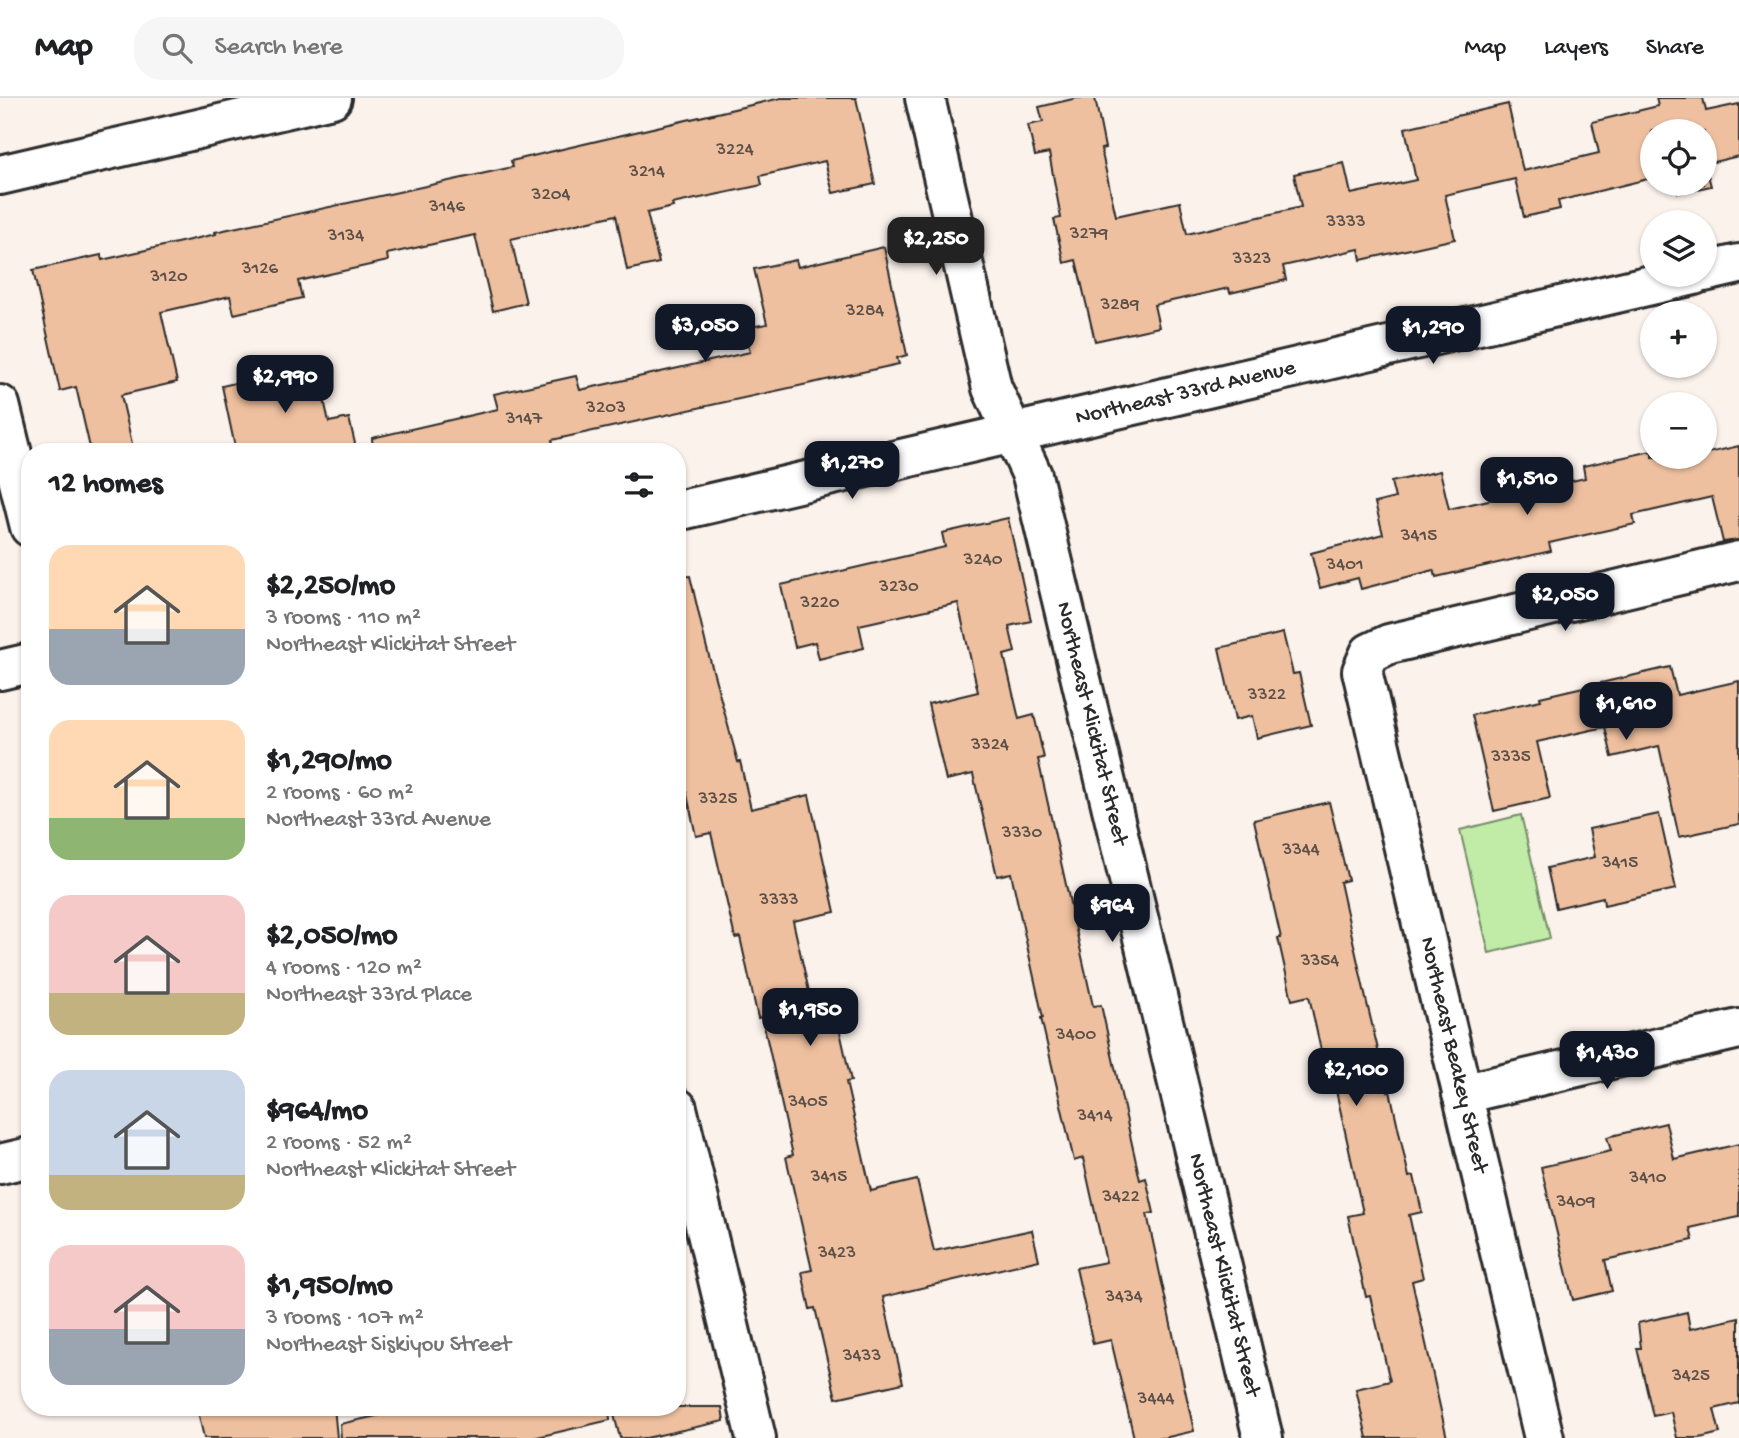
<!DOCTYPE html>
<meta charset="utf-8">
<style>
body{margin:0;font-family:"Gochi Hand",sans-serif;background:#f6f6f6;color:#202124;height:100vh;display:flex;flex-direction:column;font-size:26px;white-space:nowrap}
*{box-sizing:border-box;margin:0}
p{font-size:23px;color:#757577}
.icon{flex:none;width:38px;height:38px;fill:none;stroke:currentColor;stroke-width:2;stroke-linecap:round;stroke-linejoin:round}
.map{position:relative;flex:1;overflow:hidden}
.side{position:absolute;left:21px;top:345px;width:665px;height:973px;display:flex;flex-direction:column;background:#fff;border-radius:28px;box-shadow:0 2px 5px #0004}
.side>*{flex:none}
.buttons{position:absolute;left:1640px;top:21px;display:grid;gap:14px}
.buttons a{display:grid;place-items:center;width:77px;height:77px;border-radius:50%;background:#fff;box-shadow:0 2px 5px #0004;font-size:35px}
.price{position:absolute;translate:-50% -60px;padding:0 16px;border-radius:14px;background:#111827;color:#fff;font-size:23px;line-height:46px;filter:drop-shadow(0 2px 4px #0008)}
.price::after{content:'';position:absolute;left:50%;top:42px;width:21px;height:16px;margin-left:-10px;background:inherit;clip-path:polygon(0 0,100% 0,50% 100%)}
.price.on{background:#222;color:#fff}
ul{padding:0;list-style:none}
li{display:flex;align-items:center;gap:21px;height:175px;padding:0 28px}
li span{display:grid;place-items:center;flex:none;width:196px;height:140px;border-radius:21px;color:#555}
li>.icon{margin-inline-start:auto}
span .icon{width:84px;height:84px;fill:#fffc;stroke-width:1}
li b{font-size:30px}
h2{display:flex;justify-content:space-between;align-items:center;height:84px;padding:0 28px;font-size:30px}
header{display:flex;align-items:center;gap:42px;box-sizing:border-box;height:98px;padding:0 35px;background:#fff;border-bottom:2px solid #e0e0e0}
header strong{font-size:33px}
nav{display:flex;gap:38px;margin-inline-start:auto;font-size:24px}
.search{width:490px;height:63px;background:#f6f6f6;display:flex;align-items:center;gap:18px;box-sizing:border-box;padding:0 24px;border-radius:28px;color:#757577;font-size:26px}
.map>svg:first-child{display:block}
.green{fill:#c1eca8;stroke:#768c6a;stroke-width:2}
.building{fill:#efc09f;stroke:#2b2b2b;stroke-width:2}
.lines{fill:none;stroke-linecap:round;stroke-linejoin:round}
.street-casing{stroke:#2b2b2b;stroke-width:44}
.secondary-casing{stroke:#2b2b2b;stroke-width:44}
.street{stroke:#fff;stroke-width:38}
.secondary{stroke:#fff;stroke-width:38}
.labels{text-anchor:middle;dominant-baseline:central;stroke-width:5;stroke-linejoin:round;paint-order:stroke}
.number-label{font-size:19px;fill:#5c5048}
.street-label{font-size:23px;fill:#2b2b2b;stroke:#fff}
</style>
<header>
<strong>Map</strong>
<div class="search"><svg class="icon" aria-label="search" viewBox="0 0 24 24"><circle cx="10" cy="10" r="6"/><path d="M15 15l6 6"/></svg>Search here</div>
<nav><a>Map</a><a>Layers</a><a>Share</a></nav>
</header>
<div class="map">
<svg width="1739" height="1340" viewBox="0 0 1739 1340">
<rect width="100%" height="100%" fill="#fcf2ec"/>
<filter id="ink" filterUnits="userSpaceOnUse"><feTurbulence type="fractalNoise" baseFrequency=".0143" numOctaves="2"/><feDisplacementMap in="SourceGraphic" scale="14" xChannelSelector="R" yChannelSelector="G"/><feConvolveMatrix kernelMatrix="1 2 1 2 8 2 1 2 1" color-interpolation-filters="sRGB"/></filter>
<g filter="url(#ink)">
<!-- green -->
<polygon class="green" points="1521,717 1550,840 1489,855 1460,732"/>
<!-- building -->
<g class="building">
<polygon points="781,0 856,0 875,86 833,95 825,63 760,78 762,87 672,106 673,109 647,115 659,165 627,172 616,117 511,141 526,205 493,213 475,137 387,156 388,163 298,183 302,200 234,216 230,198 161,214 177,284 121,297 134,354 91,354 76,289 60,293 33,172 101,157 102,162 216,136 215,134 513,69 511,63"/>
<polygon points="1077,0 1095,0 1105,50 1101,51 1116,118 1180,104 1187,136 1301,109 1294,76 1344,65 1351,96 1416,82 1405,30 1508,6 1523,73 1599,55 1592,24 1658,8 1656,0 1703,0 1706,13 1739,6 1739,58 1705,66 1711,88 1678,95 1675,86 1704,86 1704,33 1652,33 1652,80 1558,103 1560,111 1524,119 1515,81 1445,97 1455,141 1361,162 1359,151 1283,168 1286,182 1230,195 1229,190 1154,207 1159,229 1095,243 1076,162 1064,165 1054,121 1061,120 1049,55 1035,58 1028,27 1043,24 1039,9"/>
<polygon points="884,149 907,257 897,260 899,266 552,342 553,346 522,354 373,354 372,340 498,311 494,296 576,278 580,292 750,254 744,230 767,226 754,171 796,162 798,169"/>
<polygon points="316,266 329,324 349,320 357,354 236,354 222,288"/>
<polygon points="1739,348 1739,442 1723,444 1712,399 1633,417 1635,426 1549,445 1551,453 1436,479 1434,472 1361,491 1358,480 1320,490 1311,455 1383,436 1375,405 1395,400 1391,384 1440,373 1449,411 1585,380 1583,368 1652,353 1652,359 1704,359 1704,356"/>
<polygon points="1008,420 1031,523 1009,528 1015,554 1004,557 1019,621 1034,617 1044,660 1038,661 1093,908 1101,907 1140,1082 1146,1080 1154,1115 1147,1116 1194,1333 1164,1340 1134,1340 1111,1242 1093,1246 1076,1170 1106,1164 1083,1060 1074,1063 1041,920 1043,920 1011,775 997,778 973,676 946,682 928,606 978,594 958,505 859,527 864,550 819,561 815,544 795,549 781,487 945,449 942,435"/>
<polygon points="690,478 706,547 738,664 740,663 751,711 809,697 835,814 793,823 813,911 834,906 851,983 846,984 871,1093 917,1082 934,1153 1032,1132 1039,1162 883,1199 903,1285 836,1300 815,1210 810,1211 802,1174 812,1172 786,1059 793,1057 762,919 758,920 740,839 735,840 711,735 696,738 677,651 677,479"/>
<polygon points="1283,535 1293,576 1299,575 1311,627 1257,640 1252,618 1235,622 1219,550"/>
<polygon points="1670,569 1677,597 1739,583 1739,726 1679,739 1659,648 1612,659 1605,629 1537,644 1550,700 1494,713 1472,617 1541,602 1540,599"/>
<polygon points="1329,704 1348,782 1340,784 1366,901 1388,994 1390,993 1409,1079 1414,1078 1422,1114 1409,1117 1423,1180 1412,1183 1447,1340 1367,1340 1356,1291 1390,1283 1370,1198 1366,1199 1348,1118 1363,1115 1333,979 1327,980 1309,898 1292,902 1278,840 1281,840 1254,722"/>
<polygon points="1659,716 1676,791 1604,807 1603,799 1556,810 1547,770 1595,759 1589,731"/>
<polygon points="1666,1025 1674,1061 1739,1046 1739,1119 1690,1130 1693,1142 1605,1162 1612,1193 1573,1202 1541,1069 1611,1053 1607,1039"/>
<polygon points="1687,1214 1690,1231 1739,1220 1739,1305 1714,1311 1720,1335 1700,1340 1677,1340 1671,1314 1653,1318 1637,1250 1641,1250 1638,1225"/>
<polygon points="197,1309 334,1309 337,1340 204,1340"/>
<polygon points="417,1309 609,1309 610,1322 533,1340 341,1340 340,1326"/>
<polygon points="612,1309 722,1309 724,1323 646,1340 620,1340"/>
</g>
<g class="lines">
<defs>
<g id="street">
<path id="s1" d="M925,0L992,290L1032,377L1263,1340"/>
<polyline points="0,77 332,0"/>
<polyline points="0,307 30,429"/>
<polyline points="1462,996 1739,931"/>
<polyline points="677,1010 756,1340"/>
<polyline points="0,1066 30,1059"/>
<polyline points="1544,1340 1362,573 1370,555 1389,546 1739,463"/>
</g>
<g id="secondary">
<polyline points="1704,174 1739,166"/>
<path id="s2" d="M677,413L1694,177"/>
<polyline points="0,572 30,565"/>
</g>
</defs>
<!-- street casing -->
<use href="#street" class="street-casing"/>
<!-- secondary casing -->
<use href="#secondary" class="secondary-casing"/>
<!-- street -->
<use href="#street" class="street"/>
<!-- secondary -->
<use href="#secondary" class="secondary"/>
</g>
</g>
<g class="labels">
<!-- number labels -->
<g class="number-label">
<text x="735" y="52">3224</text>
<text x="647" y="74">3214</text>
<text x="551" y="97">3204</text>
<text x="447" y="109">3146</text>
<text x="1346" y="124">3333</text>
<text x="1089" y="136">3279</text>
<text x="346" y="138">3134</text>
<text x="1252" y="161">3323</text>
<text x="260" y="171">3126</text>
<text x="169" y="179">3120</text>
<text x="1120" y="207">3289</text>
<text x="865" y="213">3284</text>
<text x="606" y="310">3203</text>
<text x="524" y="321">3147</text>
<text x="1419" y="438">3415</text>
<text x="983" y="462">3240</text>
<text x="1345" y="467">3401</text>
<text x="899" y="489">3230</text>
<text x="820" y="505">3220</text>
<text x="1267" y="597">3322</text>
<text x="990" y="647">3324</text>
<text x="1511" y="659">3335</text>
<text x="718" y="701">3325</text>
<text x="1022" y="735">3330</text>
<text x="1301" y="752">3344</text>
<text x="1620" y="765">3415</text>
<text x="779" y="802">3333</text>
<text x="1320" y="863">3354</text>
<text x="1076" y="937">3400</text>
<text x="808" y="1004">3405</text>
<text x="1095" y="1018">3414</text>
<text x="829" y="1079">3415</text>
<text x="1648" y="1080">3410</text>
<text x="1121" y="1099">3422</text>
<text x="1576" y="1104">3409</text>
<text x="837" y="1155">3423</text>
<text x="1124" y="1199">3434</text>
<text x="862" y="1258">3433</text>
<text x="1691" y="1278">3425</text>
<text x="1156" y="1301">3444</text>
</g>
<!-- street labels -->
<g class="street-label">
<text stroke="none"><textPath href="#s2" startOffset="522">Northeast 33rd Avenue</textPath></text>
<text stroke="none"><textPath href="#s1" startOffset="649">Northeast Klickitat Street</textPath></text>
<text transform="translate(1453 957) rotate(77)">Northeast Beakey Street</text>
<text stroke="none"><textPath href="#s1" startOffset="1216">Northeast Klickitat Street</textPath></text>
</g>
</g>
</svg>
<div class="buttons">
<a><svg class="icon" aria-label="locate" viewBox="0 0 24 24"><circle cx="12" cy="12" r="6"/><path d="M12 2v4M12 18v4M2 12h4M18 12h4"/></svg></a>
<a><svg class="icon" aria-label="layers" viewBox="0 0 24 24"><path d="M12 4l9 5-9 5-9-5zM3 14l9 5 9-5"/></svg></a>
<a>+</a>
<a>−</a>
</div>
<b class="price on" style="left:936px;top:179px">$2,250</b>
<b class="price" style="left:705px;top:266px">$3,050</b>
<b class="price" style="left:1433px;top:268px">$1,290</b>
<b class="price" style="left:285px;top:317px">$2,990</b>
<b class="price" style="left:852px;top:403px">$1,270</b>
<b class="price" style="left:1527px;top:419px">$1,510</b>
<b class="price" style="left:1565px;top:535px">$2,050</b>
<b class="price" style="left:1626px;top:644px">$1,610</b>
<b class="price" style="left:1112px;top:846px">$964</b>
<b class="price" style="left:810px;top:950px">$1,950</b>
<b class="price" style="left:1607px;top:993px">$1,430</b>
<b class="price" style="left:1356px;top:1010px">$2,100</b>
<section class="side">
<h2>12 homes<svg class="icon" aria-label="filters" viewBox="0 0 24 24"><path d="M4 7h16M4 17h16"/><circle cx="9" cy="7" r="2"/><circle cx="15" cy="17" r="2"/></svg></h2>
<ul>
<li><span style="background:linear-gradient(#ffd9b3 60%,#9aa5b1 0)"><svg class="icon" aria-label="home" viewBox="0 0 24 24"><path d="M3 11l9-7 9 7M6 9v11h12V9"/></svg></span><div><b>$2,250/mo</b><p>3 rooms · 110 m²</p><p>Northeast Klickitat Street</p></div></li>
<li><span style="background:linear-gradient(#ffd9b3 70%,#8fb573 0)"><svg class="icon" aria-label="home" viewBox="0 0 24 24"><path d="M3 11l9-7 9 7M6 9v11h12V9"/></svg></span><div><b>$1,290/mo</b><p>2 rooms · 60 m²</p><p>Northeast 33rd Avenue</p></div></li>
<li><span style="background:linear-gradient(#f6c9c9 70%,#c2b280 0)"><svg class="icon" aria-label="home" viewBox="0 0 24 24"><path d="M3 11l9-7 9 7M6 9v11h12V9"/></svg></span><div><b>$2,050/mo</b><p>4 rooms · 120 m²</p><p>Northeast 33rd Place</p></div></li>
<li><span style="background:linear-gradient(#c9d6e8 75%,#c2b280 0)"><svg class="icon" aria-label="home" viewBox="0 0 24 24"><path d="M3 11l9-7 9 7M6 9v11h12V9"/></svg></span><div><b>$964/mo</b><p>2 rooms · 52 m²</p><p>Northeast Klickitat Street</p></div></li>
<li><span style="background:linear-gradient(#f6c9c9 60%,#9aa5b1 0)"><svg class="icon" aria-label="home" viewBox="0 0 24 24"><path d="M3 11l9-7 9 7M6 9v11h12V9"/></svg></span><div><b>$1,950/mo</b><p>3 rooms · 107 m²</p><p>Northeast Siskiyou Street</p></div></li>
</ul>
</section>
</div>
